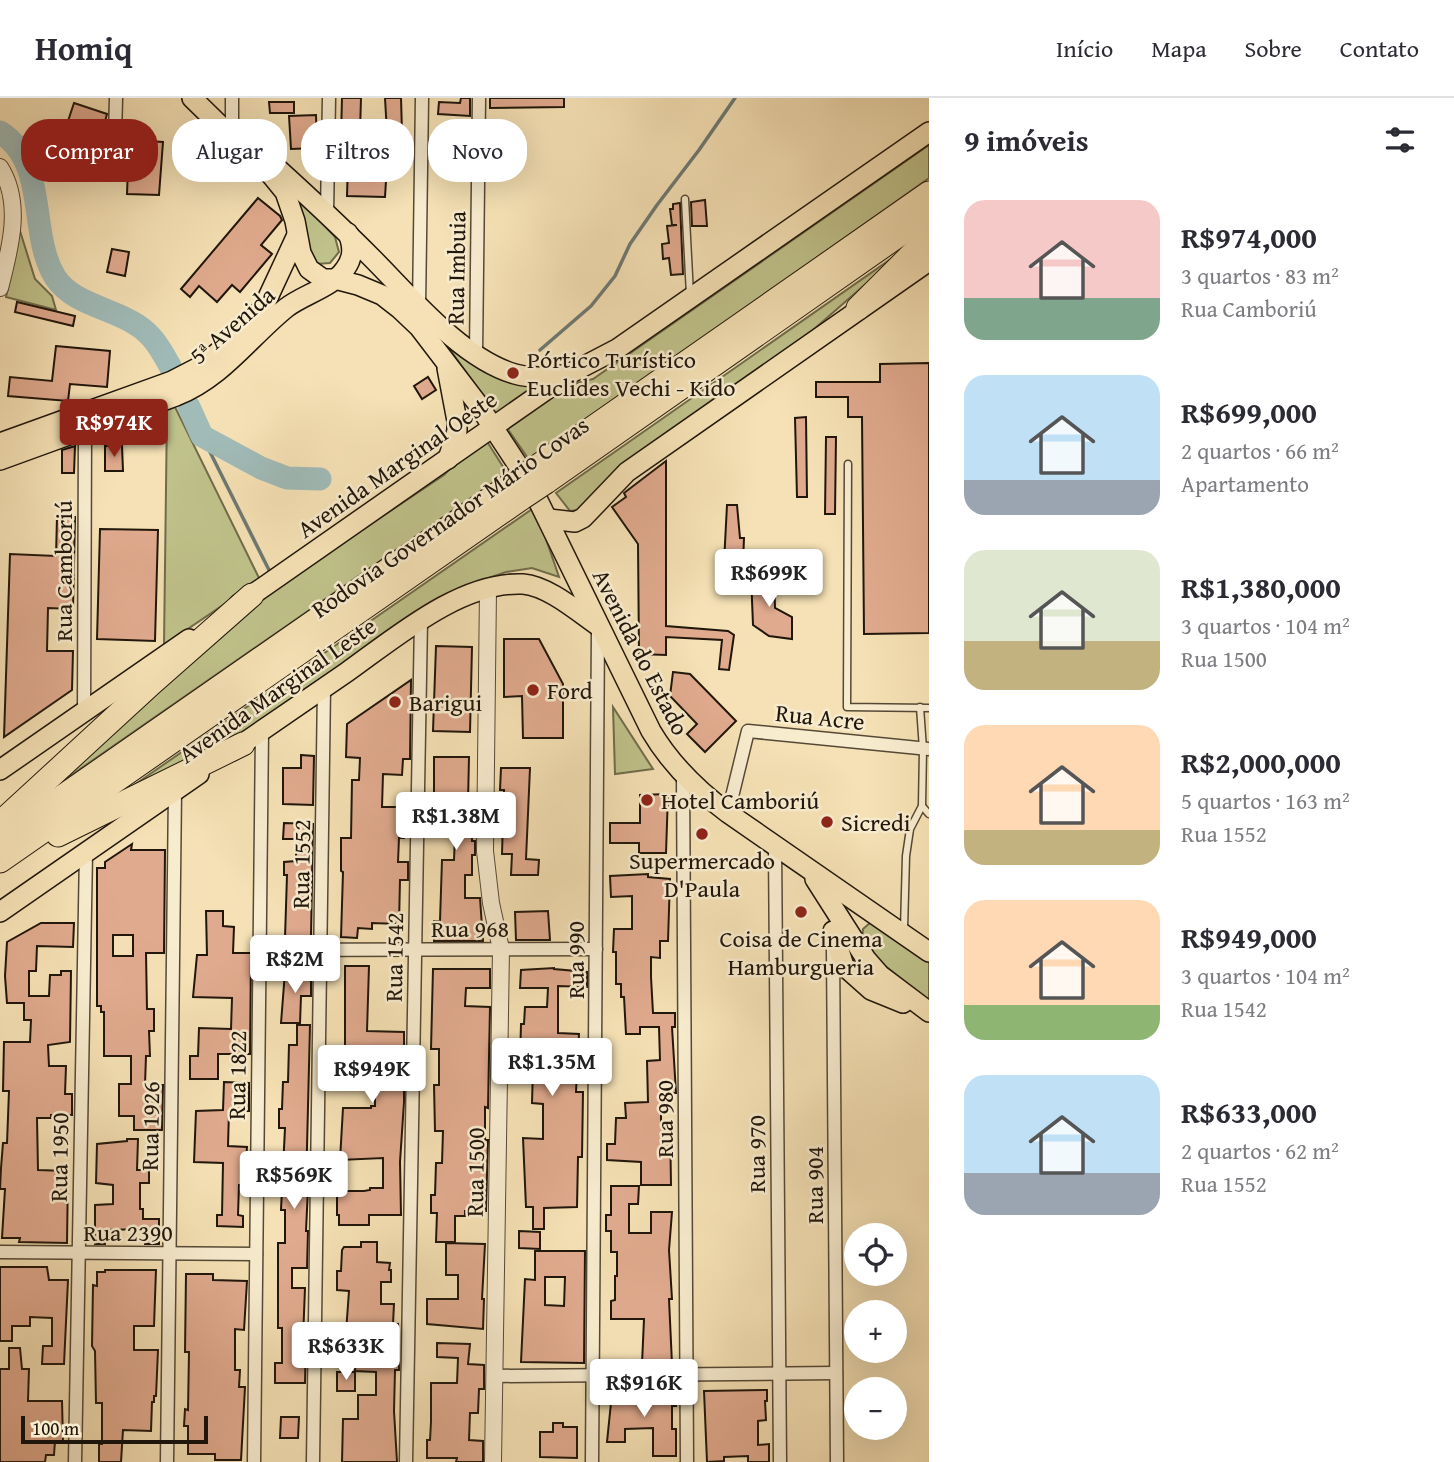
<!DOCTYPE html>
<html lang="pt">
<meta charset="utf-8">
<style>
body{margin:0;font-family:"Gentium Book Plus",serif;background:#f7f7f7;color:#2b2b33;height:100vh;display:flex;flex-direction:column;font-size:26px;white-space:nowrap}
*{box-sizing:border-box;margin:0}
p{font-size:23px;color:#7c7c81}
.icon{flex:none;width:38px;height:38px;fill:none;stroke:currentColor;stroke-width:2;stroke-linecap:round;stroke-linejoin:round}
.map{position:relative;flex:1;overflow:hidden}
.panel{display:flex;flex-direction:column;background:#fff;width:525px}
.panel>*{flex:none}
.guide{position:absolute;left:21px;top:21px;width:665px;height:63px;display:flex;gap:14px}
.tools{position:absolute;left:844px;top:1125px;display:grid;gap:14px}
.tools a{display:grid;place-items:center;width:63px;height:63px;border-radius:50%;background:#fff;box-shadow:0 7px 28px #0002;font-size:35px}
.scale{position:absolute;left:21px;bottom:18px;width:187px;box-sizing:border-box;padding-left:7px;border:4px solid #20160b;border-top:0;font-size:19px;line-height:24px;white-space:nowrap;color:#20160b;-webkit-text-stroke:5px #f8eccf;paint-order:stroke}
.price{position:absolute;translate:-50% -60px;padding:0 16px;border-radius:7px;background:#fff;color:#222;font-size:23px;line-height:46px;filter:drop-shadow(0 2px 4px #0008)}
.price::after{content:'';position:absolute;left:50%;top:42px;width:21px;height:16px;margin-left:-10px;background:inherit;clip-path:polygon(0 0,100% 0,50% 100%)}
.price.active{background:#8f2418;color:#fff}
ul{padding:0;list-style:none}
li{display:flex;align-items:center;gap:21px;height:175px;padding:0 35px}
li span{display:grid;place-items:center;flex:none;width:196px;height:140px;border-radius:21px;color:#555}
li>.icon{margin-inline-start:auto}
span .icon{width:84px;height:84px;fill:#fffc;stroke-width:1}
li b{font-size:30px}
h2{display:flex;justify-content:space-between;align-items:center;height:84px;padding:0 35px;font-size:30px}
.chip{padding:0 24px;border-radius:28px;background:#fff;box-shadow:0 7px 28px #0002;font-size:24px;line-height:63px}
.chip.active{background:#8f2418;color:#fff}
header{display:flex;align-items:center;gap:42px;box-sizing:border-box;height:98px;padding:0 35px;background:#fff;border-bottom:2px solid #e1e1e2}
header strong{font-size:33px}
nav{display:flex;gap:38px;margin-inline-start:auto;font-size:24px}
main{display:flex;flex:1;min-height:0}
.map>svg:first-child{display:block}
.green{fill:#c0c28b;stroke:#706c4b;stroke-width:2}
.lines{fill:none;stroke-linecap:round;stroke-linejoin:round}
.stream{stroke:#6d7973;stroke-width:3.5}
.river{stroke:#a0bbb8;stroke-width:23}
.building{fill:#e0aa8e;stroke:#20160b;stroke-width:2;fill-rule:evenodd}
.service-casing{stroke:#554936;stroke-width:9}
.minor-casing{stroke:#554936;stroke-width:15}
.tertiary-casing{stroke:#554936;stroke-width:18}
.primary-casing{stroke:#20160b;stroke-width:22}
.motorway-casing{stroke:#20160b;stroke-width:25}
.service{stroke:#f8eccf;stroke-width:6}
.minor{stroke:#f8eccf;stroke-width:12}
.tertiary{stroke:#f8eccf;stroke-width:16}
.primary{stroke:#f5e1b5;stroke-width:19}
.motorway{stroke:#f5e1b5;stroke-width:23}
.motorway-bridge-casing{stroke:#20160b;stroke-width:25;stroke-linecap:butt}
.motorway-bridge{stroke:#f5e1b5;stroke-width:23}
.poi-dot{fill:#8f2418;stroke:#f8eccf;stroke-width:2.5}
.labels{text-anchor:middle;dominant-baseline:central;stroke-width:5;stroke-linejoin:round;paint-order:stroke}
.street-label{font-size:24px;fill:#20160b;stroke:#f8eccf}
.poi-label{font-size:24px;fill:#20160b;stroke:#f8eccf;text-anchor:start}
</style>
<header>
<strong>Homiq</strong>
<nav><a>Início</a><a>Mapa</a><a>Sobre</a><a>Contato</a></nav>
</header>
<main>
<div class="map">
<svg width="929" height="1364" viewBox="0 0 929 1364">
<rect width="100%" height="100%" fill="#f5e1b5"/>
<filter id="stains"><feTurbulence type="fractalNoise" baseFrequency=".00286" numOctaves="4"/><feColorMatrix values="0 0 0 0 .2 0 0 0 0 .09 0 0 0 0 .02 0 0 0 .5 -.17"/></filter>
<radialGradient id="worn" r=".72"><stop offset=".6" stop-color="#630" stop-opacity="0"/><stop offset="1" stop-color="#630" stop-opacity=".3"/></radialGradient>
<!-- green -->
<g class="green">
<polygon points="929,47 929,80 530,363 507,330 565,288 593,281"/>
<polygon points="298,99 335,139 339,154 330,165 316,166 307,154"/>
<polygon points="20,133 35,181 52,198 56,212 6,199"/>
<polygon points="908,149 813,232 623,369 584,411 570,413 556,395"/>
<polygon points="449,250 475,267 539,289 498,319"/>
<polygon points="175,309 260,482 164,547 167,312"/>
<polygon points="481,334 507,375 34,703 253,505 444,377 461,360"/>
<polygon points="535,409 559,479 532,470 506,474 477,484 223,650 101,710"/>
<polygon points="613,609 653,671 615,676"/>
<polygon points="871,824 929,860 929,903 874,859 862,842 863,831"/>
</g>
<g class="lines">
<!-- stream -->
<g class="stream">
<polyline points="540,252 591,208 615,178 630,146 657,107 699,52 735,0"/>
<polyline points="202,338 269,472"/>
</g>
<!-- river -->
<g class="river">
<path d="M0,34C49,65 28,135 55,179C72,206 112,210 137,227C153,237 161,252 170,268"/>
<polyline points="189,309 202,338 261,370 287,380 320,381"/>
</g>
</g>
<!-- building -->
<g class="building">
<polygon points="342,0 361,0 360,33 341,38"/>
<polygon points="385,0 401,0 402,34 387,35"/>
<polygon points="461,0 470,0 470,18 438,16 439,4 460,5"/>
<polygon points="490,0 564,0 564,9 490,10"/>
<polygon points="269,4 294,4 294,15 270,15"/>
<polygon points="74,5 107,16 99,46 64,35"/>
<polygon points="316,17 317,50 291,51 289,18"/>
<polygon points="129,42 163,44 159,97 127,96"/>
<polygon points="68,53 104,55 103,70 68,68"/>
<polygon points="348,65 387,66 385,99 347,98"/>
<polygon points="258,100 280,118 282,122 261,147 272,156 240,194 232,187 217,204 199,188 190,199 181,191"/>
<polygon points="705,102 707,128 692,128 691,104"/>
<polygon points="680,105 683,176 671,177 669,160 663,161 662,146 669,145 667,128 677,127 672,127 670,111 673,111 673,106"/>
<polygon points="112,151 129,154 125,178 107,174"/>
<polygon points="17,204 75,218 73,228 15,214"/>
<polygon points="56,248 110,253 107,289 70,286 68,303 8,298 10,279 52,283"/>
<polygon points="929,265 929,535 864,536 862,319 848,319 848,299 816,299 816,284 880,284 880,266"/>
<polygon points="428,279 436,292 422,301 414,288"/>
<polygon points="806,319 807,399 797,399 795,320"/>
<polygon points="826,339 836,339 835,416 825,416"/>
<polygon points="75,348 74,375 62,375 62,352"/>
<polygon points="105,348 122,348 123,373 105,373"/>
<polygon points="666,363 666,528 728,533 734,537 729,572 719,571 722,542 666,539 666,557 639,556 638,446 612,409 626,399 624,395"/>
<polygon points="727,407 737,407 740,440 744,440 743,465 724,465"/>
<polygon points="57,419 75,419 73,511 48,510 47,553 73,553 72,592 4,639 10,456 56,458"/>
<polygon points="100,431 158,432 155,543 97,541"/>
<polygon points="774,476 775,510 792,519 792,541 769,538 753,527 751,477"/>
<polygon points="504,541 539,541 563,586 563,640 523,640 522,598 504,599"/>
<polygon points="436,548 472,549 470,634 433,633"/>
<polygon points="673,574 690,576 736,623 705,654 687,636 697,626 670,598"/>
<polygon points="411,582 410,661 403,661 402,677 383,676 382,709 405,709 404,740 399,740 398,764 408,764 408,782 400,782 399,826 372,825 372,831 358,830 357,840 341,839 343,774 341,773 341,740 351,740 352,682 359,682 360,660 346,659 347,626"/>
<polygon points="301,657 314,658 313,707 283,706 283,670 301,670"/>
<polygon points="434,659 469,659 468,704 471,704 472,743 475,743 475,757 472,757 472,777 465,777 465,800 480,800 483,843 434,843 434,823 440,823 442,762 454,762 455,737 434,738"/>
<polygon points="501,670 530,670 526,761 539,762 538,777 511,777 512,756 502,756 504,692 500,692"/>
<polygon points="668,696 666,755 639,755 639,745 610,745 610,725 640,725 640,697"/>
<polygon points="284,725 313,726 311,840 285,840 287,777 284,777 284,764 296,763 296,741 283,741"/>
<path d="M132,746L131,752H165L164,855H146L147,911H154V933H149L150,958H146L145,987H163L162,1032H134V1018H119V986H131V958H104V914H101V908H97V770H105V764ZM113,837H133V858H113Z"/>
<polygon points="648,776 648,779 670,781 668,843 660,843 660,860 651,859 651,879 653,915 675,915 675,929 672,929 676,995 661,995 661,1025 670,1025 671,1087 641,1087 641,1064 607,1062 607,1046 615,1046 616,1020 626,1020 625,1005 648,1004 647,963 660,962 659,929 640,929 640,936 626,936 624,899 621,899 621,886 616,886 616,854 613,854 614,831 632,831 632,798 611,799 610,778"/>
<polygon points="206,813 223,813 223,828 234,829 233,855 251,855 250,956 218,956 218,981 190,981 190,958 198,958 199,930 231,931 232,900 193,899 197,857 207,857"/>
<polygon points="548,813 550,842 516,842 515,814"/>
<polygon points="41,825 74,825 73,849 37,848 36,873 29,873 29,898 49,898 50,877 61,877 61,873 71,873 70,944 48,947 49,968 66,968 65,996 72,996 72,1017 51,1017 51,1020 37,1020 38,1072 68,1073 67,1145 19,1144 20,1140 2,1140 5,1091 0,1091 1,1070 3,1045 7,1045 9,993 3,993 4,944 30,944 31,922 24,922 24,905 7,905 5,878 7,844"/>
<polygon points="345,868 369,868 367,933 404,934 404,1004 400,1064 401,1117 369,1117 369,1127 339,1127 339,1117 337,1117 337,1093 364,1093 370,1092 370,1090 383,1090 383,1060 340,1062 343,1010 371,1010 371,1008 375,1008 375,982 361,982 361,976 339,975 340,959 345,960"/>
<polygon points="554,870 554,871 587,874 587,889 558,888 558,935 579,936 576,994 583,994 582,1059 578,1059 577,1109 544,1110 544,1131 533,1131 533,1109 526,1109 523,1040 543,1041 543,1006 532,1005 533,970 529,970 529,962 520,962 521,926 524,926 525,909 547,909 548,890 520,890 521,872"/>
<polygon points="433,871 490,871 490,890 466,890 465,908 490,909 488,1010 485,1009 485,1042 488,1042 486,1113 465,1113 465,1118 455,1118 455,1144 436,1144 437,1115 431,1115 431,1097 435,1097 436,1065 442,1065 443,1033 435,1033 434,987 439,987 439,951 431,951"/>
<polygon points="285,874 311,874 311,898 301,898 300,925 281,925"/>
<polygon points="297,927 310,927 306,1090 308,1090 306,1133 308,1133 307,1170 292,1170 292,1190 305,1190 303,1241 306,1241 305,1285 275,1285 275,1265 282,1265 282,1230 278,1230 278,1145 285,1145 285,1112 281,1112 285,1030 279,1030 279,1011 282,1011 283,984 288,984 289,947 297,947"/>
<polygon points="224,984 249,985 249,1013 229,1013 228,1048 247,1049 246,1062 243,1062 242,1087 239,1087 238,1117 243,1118 243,1129 217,1128 217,1117 222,1117 223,1065 194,1064 196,1013 223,1012"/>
<polygon points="127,1041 138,1041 137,1072 149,1072 149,1085 140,1085 140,1111 143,1111 143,1121 159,1121 159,1146 145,1146 145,1131 105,1132 105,1146 95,1146 95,1107 113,1106 113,1087 96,1085 97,1046 127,1043"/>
<polygon points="611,1088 639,1088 638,1106 629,1106 629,1135 651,1135 651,1114 672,1114 669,1152 672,1201 669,1201 672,1266 642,1266 644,1221 611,1221 611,1203 615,1202 615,1178 617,1178 617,1154 611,1154 611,1133 606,1133 606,1117 611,1117"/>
<polygon points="519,1133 540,1134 540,1151 519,1150"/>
<polygon points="361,1144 377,1144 377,1164 390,1165 389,1172 391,1172 391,1184 381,1184 381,1206 394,1206 393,1226 398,1226 399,1272 395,1272 394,1313 397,1364 342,1364 343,1321 358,1321 358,1297 376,1297 376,1274 355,1273 356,1248 345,1248 349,1193 337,1192 337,1173 341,1173 342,1152 344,1149 361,1149"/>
<polygon points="446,1145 485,1146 482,1201 484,1201 483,1231 427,1226 427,1201 458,1201 458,1177 446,1177"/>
<path d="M535,1153H585L584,1265L521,1264L525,1181L535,1182ZM545,1179H565L564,1208L545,1207Z"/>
<polygon points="0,1169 47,1169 49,1182 68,1182 64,1266 42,1266 43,1248 52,1248 52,1220 30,1219 30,1228 12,1228 12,1243 0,1243"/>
<polygon points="105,1172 156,1172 154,1228 134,1228 134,1252 158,1252 156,1298 154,1298 154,1304 152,1304 151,1333 123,1332 121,1364 99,1364 99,1346 102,1346 102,1305 96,1305 95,1253 92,1248 93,1187 97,1188 97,1174 105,1174"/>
<polygon points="186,1176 213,1176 213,1182 247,1183 244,1232 235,1231 235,1272 240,1272 239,1289 245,1289 241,1362 215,1362 215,1356 188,1356 188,1328 184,1328 185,1311 188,1312 189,1254 185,1254"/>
<polygon points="437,1245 470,1246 468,1266 484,1267 484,1291 479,1291 478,1315 470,1315 469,1342 483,1343 483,1364 456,1364 457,1360 427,1360 427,1342 430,1342 431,1324 431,1285 457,1285 458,1260 437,1259"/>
<polygon points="9,1250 20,1250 22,1271 29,1271 28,1303 62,1303 63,1343 55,1343 54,1357 46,1357 45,1364 0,1364 0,1271 9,1271"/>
<rect x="337" y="1274" width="18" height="19"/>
<polygon points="767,1292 767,1303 765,1303 766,1322 758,1323 758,1347 769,1346 769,1364 748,1364 748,1358 724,1359 724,1363 707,1364 704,1293"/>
<polygon points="612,1295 676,1297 676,1308 672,1308 672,1331 676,1331 676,1358 653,1358 653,1330 625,1331 625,1344 607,1344"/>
<polygon points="281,1319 299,1319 298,1340 280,1340"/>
<polygon points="553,1325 563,1325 563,1329 577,1329 577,1360 540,1359 540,1334 553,1334"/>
</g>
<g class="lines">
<defs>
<g id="service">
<polyline points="685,101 690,197"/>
<polyline points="848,366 847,609 929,610"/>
<polyline points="922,708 929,716"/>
<polyline points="904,831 906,758 910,731 922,708 923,651 920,609"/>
</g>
<g id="minor">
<polyline points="232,28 232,0"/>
<polyline points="114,76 116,0"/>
<polyline points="327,115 329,0"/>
<polyline points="419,209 422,0"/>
<polyline points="476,256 479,0"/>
<polyline points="84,614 85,331"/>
<polyline points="683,677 687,1364"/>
<polyline points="728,715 748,633 929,651"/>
<polyline points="775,748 780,1364"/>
<polyline points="833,851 837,1364"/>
<polyline points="260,852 596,851"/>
<polyline points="0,1154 256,1156"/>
<polyline points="495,1278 836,1275"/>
<polyline points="75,1364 86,754"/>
<polyline points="167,1364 175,693"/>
<polyline points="254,1364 262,632"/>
<polyline points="313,1364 324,589"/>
<polyline points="406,1364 421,522"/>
<polyline points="592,1364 598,531"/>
</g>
<g id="tertiary">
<path d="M0,69C23,105 10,151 0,190"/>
<polyline points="488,491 485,753 491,805 501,851 493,1364"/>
</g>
<g id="primary">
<path d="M192,0L272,78L285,94L295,123L301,155L309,171L323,181H335L358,187L382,197L400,211L419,229L477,305L529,384L651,633C671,667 697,692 728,715L929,854"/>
<path d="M278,71C310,100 341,129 371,159C410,198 462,261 515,276C532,281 551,279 568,276"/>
<polyline points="447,270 457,323 457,333 448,361"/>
<polyline points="0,345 172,283 203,267 248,229 264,208 297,137"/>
<path d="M0,362L176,298C222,280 249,240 286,210C304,196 332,190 345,171C354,159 353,148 348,135"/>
<polyline points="549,421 575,424 583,420 627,374 929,163"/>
<polyline points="239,506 569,276 617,251 929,34"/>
<path d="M232,653C270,627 309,600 347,574C395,540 461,483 523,486C548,488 577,513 597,527"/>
<polyline points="0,672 189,541"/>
<polyline points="815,781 866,861 880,877 929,914"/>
<polyline points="0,814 199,676"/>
<polyline points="833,833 844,868 871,892 903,905"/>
</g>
<g id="motorway">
<polyline points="858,210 929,139"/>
<polyline points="535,370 929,95"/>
<polyline points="546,384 929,116"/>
<polyline points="0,725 151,586 252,497"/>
<polyline points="58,737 243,646"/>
<polyline points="0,742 510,387"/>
<polyline points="0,763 522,400"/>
</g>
</defs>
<!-- service casing -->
<use href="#service" class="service-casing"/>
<!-- minor casing -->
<use href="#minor" class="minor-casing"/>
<!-- tertiary casing -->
<use href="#tertiary" class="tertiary-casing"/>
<!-- primary casing -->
<use href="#primary" class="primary-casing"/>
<!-- motorway casing -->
<use href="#motorway" class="motorway-casing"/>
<!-- service -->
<use href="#service" class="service"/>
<!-- minor -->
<use href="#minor" class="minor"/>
<!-- tertiary -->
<use href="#tertiary" class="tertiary"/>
<!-- primary -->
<use href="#primary" class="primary"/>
<!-- motorway -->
<use href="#motorway" class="motorway"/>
<defs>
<g id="motorway-bridge">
<polyline points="510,387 535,370"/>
<polyline points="522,400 546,384"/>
</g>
</defs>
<!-- motorway-bridge casing -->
<use href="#motorway-bridge" class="motorway-bridge-casing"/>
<!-- motorway-bridge -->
<use href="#motorway-bridge" class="motorway-bridge"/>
</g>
<!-- markers -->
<g class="poi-dot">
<circle cx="513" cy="275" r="7"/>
<circle cx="533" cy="592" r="7"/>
<circle cx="395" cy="604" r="7"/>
<circle cx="647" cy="702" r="7"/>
<circle cx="827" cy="724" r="7"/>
<circle cx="702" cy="736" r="7"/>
<circle cx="801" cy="814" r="7"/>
</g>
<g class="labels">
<!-- street labels -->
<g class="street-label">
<text transform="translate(456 170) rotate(-89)">Rua Imbuia</text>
<text transform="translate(232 227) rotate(-41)">5ª Avenida</text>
<text transform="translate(397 366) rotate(-35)">Avenida Marginal Oeste</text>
<text transform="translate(450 419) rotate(-35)">Rodovia Governador Mário Covas</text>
<text transform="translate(63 473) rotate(-90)">Rua Camboriú</text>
<text transform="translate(641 554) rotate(63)">Avenida do Estado</text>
<text transform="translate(277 592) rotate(-35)">Avenida Marginal Leste</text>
<text transform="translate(820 619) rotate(6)">Rua Acre</text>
<text transform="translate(301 766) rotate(-89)">Rua 1552</text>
<text x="470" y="830">Rua 968</text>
<text transform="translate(394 859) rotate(-89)">Rua 1542</text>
<text transform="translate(575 862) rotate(-90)">Rua 990</text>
<text transform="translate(237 977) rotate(-89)">Rua 1822</text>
<text transform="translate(664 1021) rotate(-90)">Rua 980</text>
<text transform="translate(150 1028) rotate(-89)">Rua 1926</text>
<text transform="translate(756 1056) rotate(-90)">Rua 970</text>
<text transform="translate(59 1059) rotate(-89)">Rua 1950</text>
<text transform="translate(475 1074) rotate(-89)">Rua 1500</text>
<text transform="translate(814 1087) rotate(-90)">Rua 904</text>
<text x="128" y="1134">Rua 2390</text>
</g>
<!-- poi labels -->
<g class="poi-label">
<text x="527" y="261">Pórtico Turístico<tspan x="527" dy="28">Euclides Vechi - Kido</tspan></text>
<text x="547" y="592">Ford</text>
<text x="409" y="604">Barigui</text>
<text x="661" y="702">Hotel Camboriú</text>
<text x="841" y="724">Sicredi</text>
<text x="702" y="762" text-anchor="middle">Supermercado<tspan x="702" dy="28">D'Paula</tspan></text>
<text x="801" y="840" text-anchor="middle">Coisa de Cinema<tspan x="801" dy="28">Hamburgueria</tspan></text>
</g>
</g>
<rect width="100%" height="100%" filter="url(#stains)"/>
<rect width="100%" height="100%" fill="url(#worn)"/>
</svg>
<div class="tools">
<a><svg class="icon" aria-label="locate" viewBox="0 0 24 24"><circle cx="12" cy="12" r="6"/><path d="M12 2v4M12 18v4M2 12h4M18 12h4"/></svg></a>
<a>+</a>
<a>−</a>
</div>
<div class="scale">100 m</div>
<b class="price active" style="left:114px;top:361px">R$974K</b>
<b class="price" style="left:769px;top:511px">R$699K</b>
<b class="price" style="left:456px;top:754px">R$1.38M</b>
<b class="price" style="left:295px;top:897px">R$2M</b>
<b class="price" style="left:552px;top:1000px">R$1.35M</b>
<b class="price" style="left:372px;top:1007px">R$949K</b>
<b class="price" style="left:294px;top:1113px">R$569K</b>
<b class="price" style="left:346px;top:1284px">R$633K</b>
<b class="price" style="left:644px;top:1321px">R$916K</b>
<div class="guide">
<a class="chip active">Comprar</a>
<a class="chip">Alugar</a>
<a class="chip">Filtros</a>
<a class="chip">Novo</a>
</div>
</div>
<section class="panel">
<h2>9 imóveis<svg class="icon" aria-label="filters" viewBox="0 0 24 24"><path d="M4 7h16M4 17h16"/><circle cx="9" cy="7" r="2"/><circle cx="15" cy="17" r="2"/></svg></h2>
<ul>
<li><span style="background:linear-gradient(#f6c9c9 70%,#7fa58c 0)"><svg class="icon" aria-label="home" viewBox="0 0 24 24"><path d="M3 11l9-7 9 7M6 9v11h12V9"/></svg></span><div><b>R$974,000</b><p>3 quartos · 83 m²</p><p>Rua Camboriú</p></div></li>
<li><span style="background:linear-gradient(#bfe0f5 75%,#9aa5b1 0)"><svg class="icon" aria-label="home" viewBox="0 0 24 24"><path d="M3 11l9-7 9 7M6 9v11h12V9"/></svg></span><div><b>R$699,000</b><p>2 quartos · 66 m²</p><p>Apartamento</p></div></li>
<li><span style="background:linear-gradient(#dfe7d0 65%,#c2b280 0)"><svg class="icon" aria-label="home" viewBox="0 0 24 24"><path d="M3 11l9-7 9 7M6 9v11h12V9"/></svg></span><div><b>R$1,380,000</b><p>3 quartos · 104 m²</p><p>Rua 1500</p></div></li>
<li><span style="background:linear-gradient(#ffd9b3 75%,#c2b280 0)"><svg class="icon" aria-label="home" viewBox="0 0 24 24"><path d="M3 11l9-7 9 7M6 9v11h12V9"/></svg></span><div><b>R$2,000,000</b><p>5 quartos · 163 m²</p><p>Rua 1552</p></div></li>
<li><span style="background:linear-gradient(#ffd9b3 75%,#8fb573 0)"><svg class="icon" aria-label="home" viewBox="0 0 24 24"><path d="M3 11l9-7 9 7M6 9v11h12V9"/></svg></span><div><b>R$949,000</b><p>3 quartos · 104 m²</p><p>Rua 1542</p></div></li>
<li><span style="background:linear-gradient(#bfe0f5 70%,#9aa5b1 0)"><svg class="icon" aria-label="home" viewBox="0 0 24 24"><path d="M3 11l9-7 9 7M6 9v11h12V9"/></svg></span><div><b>R$633,000</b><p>2 quartos · 62 m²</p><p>Rua 1552</p></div></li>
</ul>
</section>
</main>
